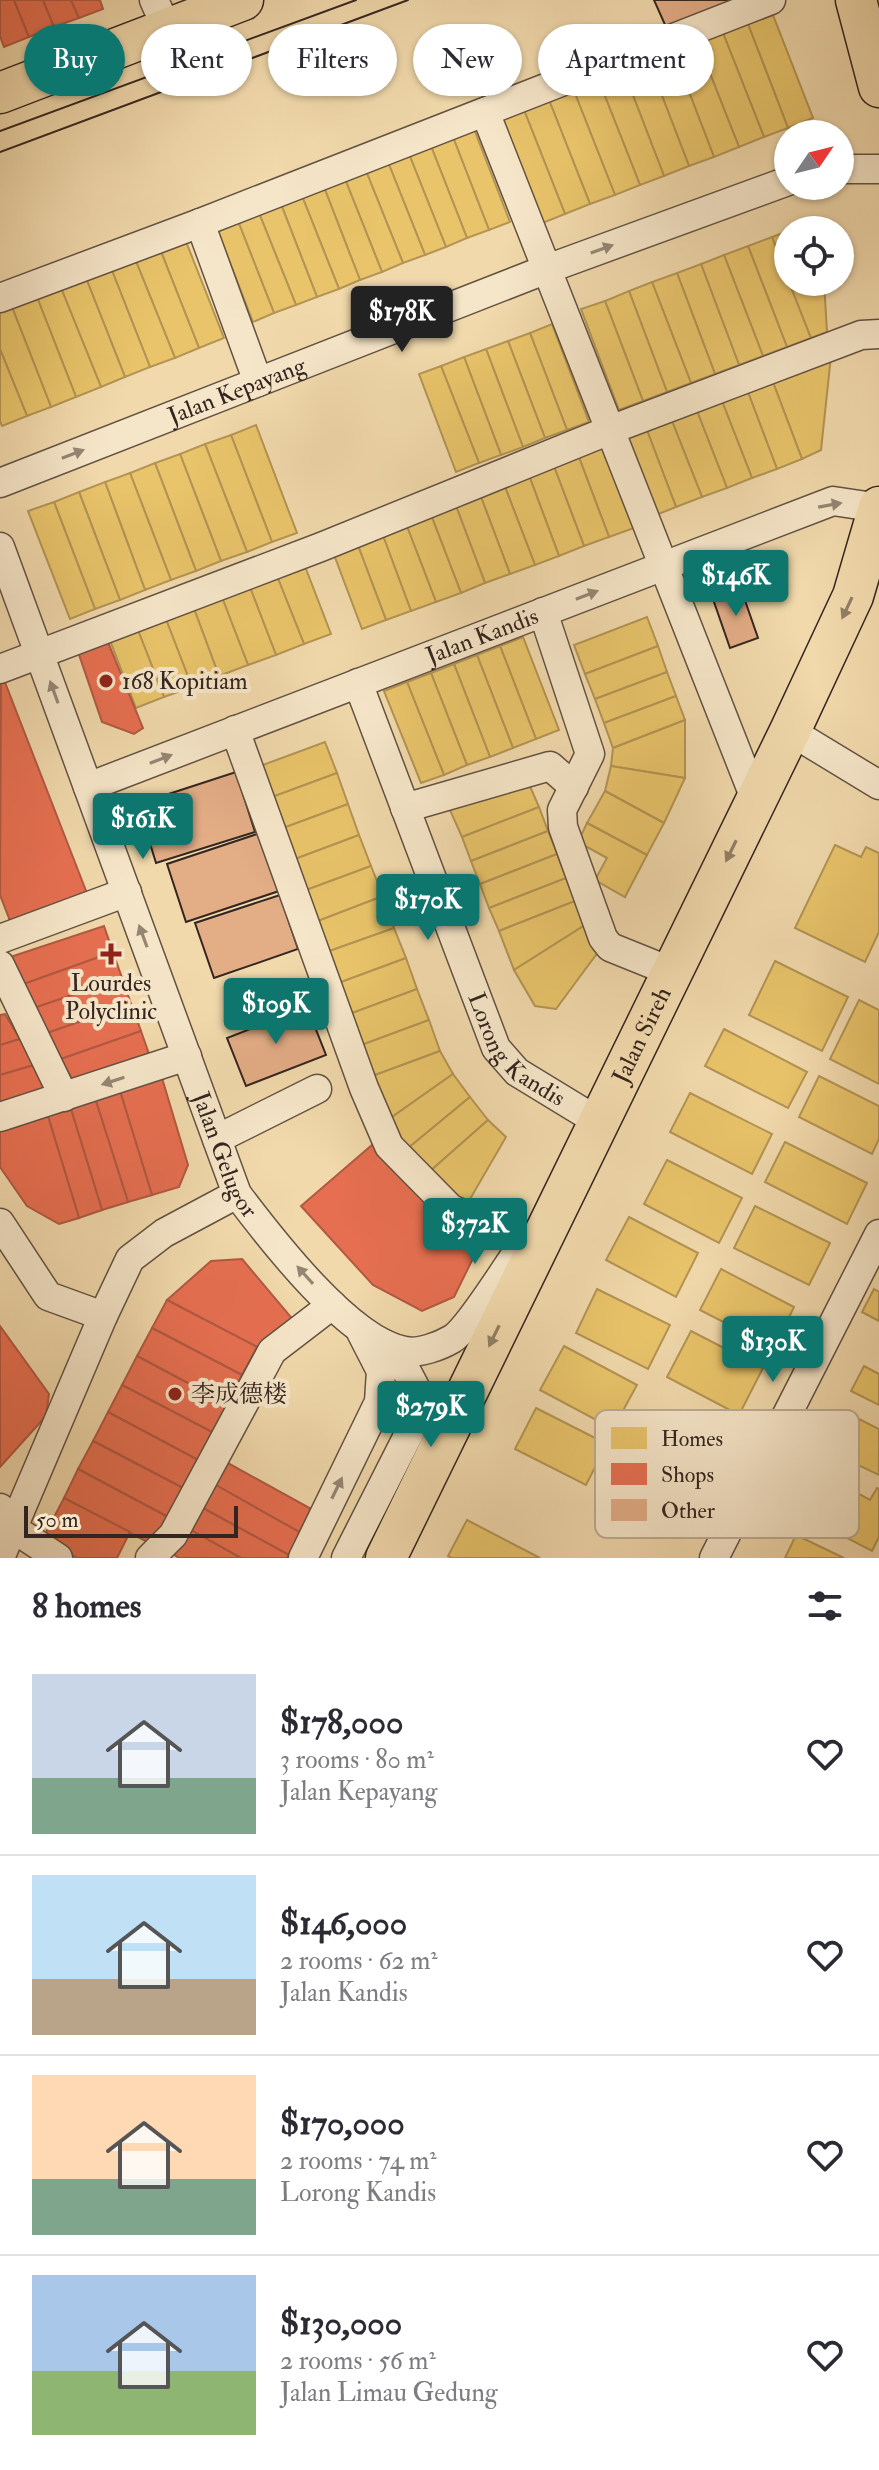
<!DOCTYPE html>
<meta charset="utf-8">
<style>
body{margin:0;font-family:"IM FELL Double Pica","Noto Serif SC",serif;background:#f7f7f7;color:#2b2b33;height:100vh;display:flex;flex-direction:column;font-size:30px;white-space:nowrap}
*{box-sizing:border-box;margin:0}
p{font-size:26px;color:#7c7c81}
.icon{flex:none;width:44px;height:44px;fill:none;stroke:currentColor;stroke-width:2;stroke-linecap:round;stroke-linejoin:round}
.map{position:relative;height:1558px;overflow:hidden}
.panel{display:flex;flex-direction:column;background:#fff;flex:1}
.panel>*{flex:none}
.hud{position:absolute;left:24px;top:24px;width:832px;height:72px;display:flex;gap:16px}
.needle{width:52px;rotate:55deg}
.tools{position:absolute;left:774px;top:120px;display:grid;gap:16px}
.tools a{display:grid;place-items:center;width:80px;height:80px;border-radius:50%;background:#fff;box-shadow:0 2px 6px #0004;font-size:40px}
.scale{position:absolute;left:24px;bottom:20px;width:214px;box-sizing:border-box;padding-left:8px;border:4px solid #342520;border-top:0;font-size:22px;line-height:28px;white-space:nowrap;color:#342520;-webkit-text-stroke:6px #f6e6c9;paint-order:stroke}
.price{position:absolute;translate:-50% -68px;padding:0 18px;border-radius:8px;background:#0f766e;color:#fff;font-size:26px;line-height:52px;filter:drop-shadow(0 2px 4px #0008)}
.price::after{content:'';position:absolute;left:50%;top:48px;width:24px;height:18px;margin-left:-12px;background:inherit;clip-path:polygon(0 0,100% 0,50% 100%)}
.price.active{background:#222;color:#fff}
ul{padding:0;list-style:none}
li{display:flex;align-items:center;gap:24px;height:200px;padding:0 32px}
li+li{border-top:2px solid #e1e1e2}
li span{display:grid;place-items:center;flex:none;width:224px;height:160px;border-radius:0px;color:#555}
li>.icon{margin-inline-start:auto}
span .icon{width:96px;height:96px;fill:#fffc;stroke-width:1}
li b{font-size:34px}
h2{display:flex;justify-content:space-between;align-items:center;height:96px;padding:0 32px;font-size:34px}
.pill{padding:0 28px;border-radius:36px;background:#fff;box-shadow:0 2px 6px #0004;font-size:28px;line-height:72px}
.pill.active{background:#0f766e;color:#fff}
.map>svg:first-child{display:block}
.homes{fill:#e9c46a;stroke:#b39454;stroke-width:2}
.shops{fill:#e76f51;stroke:#b15942;stroke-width:2}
.building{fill:#e3ad86;stroke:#342520;stroke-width:2}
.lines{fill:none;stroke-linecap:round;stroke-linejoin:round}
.minor-casing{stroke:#635243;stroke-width:31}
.highway-casing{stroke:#342520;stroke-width:43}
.minor{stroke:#f6e6c9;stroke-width:28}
.highway{stroke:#f1d9ac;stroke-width:40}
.tram{stroke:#342520;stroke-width:2}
.oneway{fill:#958674}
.oneway2{fill:#927f66}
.poi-dot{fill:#8f2418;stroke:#f6e6c9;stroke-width:3}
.labels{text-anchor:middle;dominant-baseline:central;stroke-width:8;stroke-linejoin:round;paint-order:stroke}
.street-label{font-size:24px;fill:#342520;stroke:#f6e6c9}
.poi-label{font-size:24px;fill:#342520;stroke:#f6e6c9;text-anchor:start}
.key{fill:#f6e6c9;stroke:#bcac96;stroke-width:2}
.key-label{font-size:22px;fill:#342520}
</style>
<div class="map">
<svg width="879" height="1558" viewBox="0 0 879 1558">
<rect width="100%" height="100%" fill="#f1d9ac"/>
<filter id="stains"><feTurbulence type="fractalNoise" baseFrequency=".0025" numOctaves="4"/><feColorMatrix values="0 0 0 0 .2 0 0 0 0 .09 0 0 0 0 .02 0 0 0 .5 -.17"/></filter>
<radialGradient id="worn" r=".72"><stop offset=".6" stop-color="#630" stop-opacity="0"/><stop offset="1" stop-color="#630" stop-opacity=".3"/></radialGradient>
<!-- homes -->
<g class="homes">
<polygon points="773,15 813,118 788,128 748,24"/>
<polygon points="748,24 788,128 764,137 723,33"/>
<polygon points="723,33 764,137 739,147 698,43"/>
<polygon points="698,43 739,147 714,157 674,53"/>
<polygon points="674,53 714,157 689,166 649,62"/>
<polygon points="649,62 689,166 664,176 624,72"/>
<polygon points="624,72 664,176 640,185 599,81"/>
<polygon points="599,81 640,185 615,195 574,91"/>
<polygon points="574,91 615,195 590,204 549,100"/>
<polygon points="549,100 590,204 565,214 524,110"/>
<polygon points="524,110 565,214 540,224 500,120"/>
<polygon points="472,124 510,222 489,230 451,132"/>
<polygon points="451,132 489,230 467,238 429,141"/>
<polygon points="429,141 467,238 446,247 407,149"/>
<polygon points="407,149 446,247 425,255 386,157"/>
<polygon points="386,157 425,255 403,263 364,166"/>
<polygon points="364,166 403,263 382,272 343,174"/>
<polygon points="343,174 382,272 360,280 322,182"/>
<polygon points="322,182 360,280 339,289 300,191"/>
<polygon points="300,191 339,289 317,297 279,199"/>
<polygon points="279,199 317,297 296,305 257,208"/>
<polygon points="257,208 296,305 274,313 236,216"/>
<polygon points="236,216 274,313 253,322 215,224"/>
<polygon points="822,218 822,230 790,230"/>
<polygon points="788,231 788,279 772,237"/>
<polygon points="183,234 224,338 199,348 158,244"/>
<polygon points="772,237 811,338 787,347 748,246"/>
<polygon points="158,244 199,348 175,358 133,254"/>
<polygon points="748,246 787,347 763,356 724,255"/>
<polygon points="133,254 175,358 150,367 109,263"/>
<polygon points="724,255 763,356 739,365 701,264"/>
<polygon points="109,263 150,367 125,377 84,273"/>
<polygon points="701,264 739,365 715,374 677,273"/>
<polygon points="84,273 125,377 101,387 59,283"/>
<polygon points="677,273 715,374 691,383 652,282"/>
<polygon points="652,282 691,383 667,392 629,291"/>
<polygon points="789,282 824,282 827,332 811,338"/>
<polygon points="59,283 101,387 76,397 35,292"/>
<polygon points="629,291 667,392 643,401 605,301"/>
<polygon points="35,292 76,397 51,407 10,302"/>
<polygon points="605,301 643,401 619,410 581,309"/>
<polygon points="10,302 51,407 27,416 0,349 0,306"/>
<polygon points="552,324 589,422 567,430 530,333"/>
<polygon points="530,333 567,430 545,438 508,341"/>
<polygon points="508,341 545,438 523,447 486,349"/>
<polygon points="0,349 27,416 2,426 0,421"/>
<polygon points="486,349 523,447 501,455 464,357"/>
<polygon points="831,356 821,450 802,459 771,377"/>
<polygon points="464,357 501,455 479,463 441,366"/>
<polygon points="441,366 479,463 456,472 419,374"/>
<polygon points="771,377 802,459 777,469 746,387"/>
<polygon points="746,387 777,469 752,478 720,396"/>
<polygon points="720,396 752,478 727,488 695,406"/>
<polygon points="695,406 727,488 702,497 670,416"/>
<polygon points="670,416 702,497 676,507 645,425"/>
<polygon points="256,425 297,533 272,542 231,435"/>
<polygon points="645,425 676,507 651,517 619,435"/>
<polygon points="231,435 272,542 247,552 205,444"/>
<polygon points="601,442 634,528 609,537 577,452"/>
<polygon points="205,444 247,552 221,561 180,454"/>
<polygon points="577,452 609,537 584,546 552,461"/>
<polygon points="180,454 221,561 196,571 155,463"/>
<polygon points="552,461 584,546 559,556 527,470"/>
<polygon points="155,463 196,571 171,580 130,473"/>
<polygon points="527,470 559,556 535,565 502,479"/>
<polygon points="130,473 171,580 145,590 105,482"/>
<polygon points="502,479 535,565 510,574 478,489"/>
<polygon points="105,482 145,590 120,600 79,492"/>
<polygon points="478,489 510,574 485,583 453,498"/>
<polygon points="79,492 120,600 95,609 54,502"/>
<polygon points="453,498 485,583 461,593 428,507"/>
<polygon points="54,502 95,609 70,619 28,511"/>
<polygon points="428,507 461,593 436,602 403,516"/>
<polygon points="403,516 436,602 411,611 379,525"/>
<polygon points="379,525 411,611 386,620 354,535"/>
<polygon points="354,535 386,620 362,629 330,544"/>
<polygon points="301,556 331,634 304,644 273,566"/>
<polygon points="273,566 304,644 276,655 246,577"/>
<polygon points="246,577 276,655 248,665 218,587"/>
<polygon points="218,587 248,665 219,676 190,598"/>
<polygon points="190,598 219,676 192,687 162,609"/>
<polygon points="162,609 192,687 164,697 134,620"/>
<polygon points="647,617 658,646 585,674 574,645"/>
<polygon points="134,620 164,697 136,708 106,630"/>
<polygon points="523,637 559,730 536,739 500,646"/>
<polygon points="500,646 536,739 513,748 477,655"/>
<polygon points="658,646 667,672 595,699 585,674"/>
<polygon points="477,655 513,748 490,757 454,664"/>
<polygon points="454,664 490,757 467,765 431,673"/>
<polygon points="667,672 676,696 604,723 595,699"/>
<polygon points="431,673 467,765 444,775 407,682"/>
<polygon points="407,682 444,775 421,783 384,691"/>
<polygon points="676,696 685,720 613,748 604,723"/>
<polygon points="685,720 685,778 611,766 613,748"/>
<polygon points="325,742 337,773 264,800 252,769"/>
<polygon points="611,766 685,778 664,823 605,791"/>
<polygon points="337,773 348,804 275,831 264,800"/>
<polygon points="529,784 539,807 462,837 449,808"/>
<polygon points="605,791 664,823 647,855 587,823"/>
<polygon points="348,804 359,835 287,862 275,831"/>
<polygon points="539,807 548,831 471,861 462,837"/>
<polygon points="587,823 647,855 625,897 595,880 607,858 578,842"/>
<polygon points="548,831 557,854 480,884 471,861"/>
<polygon points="359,835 371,866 298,893 287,862"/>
<polygon points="835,845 861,857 866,847 879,853 879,932 865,962 795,928"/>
<polygon points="557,854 566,878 489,908 480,884"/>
<polygon points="371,866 383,896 310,924 298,893"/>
<polygon points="566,878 575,901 499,931 489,908"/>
<polygon points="383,896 394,928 321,954 310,924"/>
<polygon points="575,901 585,925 514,970 499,931"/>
<polygon points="585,925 601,948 556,1009 535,1006 514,970"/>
<polygon points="394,928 406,958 333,985 321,954"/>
<polygon points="406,958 417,989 344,1016 333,985"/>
<polygon points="775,961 848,997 822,1051 749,1015"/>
<polygon points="417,989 429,1020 356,1047 344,1016"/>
<polygon points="859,1000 879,1010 879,1084 830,1059"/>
<polygon points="429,1020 440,1051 367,1078 356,1047"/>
<polygon points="724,1029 807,1072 788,1108 705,1066"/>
<polygon points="440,1051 453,1074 385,1122 367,1078"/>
<polygon points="453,1074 470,1097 407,1149 385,1122"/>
<polygon points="819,1076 879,1106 879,1139 872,1154 799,1117"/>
<polygon points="690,1093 772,1134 752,1174 670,1132"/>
<polygon points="470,1097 488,1120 428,1173 407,1149"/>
<polygon points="488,1120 506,1137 466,1206 428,1173"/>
<polygon points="785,1142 867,1183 847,1224 765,1182"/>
<polygon points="667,1160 742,1198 719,1243 644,1204"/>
<polygon points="755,1206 830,1243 809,1285 734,1248"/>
<polygon points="629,1217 698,1253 676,1297 606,1260"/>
<polygon points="721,1269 794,1307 774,1348 700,1310"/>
<polygon points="597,1289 670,1325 648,1369 576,1333"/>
<polygon points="874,1289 879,1292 879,1321 862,1312"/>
<polygon points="691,1331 763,1368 739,1415 667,1377"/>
<polygon points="564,1346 637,1385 613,1429 540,1390"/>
<polygon points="864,1366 879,1374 879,1405 851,1391"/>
<polygon points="536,1408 607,1444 586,1485 515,1449"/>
<polygon points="853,1416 879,1429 879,1475 835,1454"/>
<polygon points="819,1472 870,1500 877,1488 879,1489 879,1537 872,1551 797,1512"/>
<polygon points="467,1520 540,1558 452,1558 448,1556"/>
<polygon points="796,1535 844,1558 785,1558"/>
</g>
<!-- shops -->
<g class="shops">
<polygon points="0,0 14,0 29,37 4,47 0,36"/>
<polygon points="14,0 43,0 54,27 29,37"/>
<polygon points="43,0 71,0 79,18 54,27"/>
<polygon points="71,0 100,0 103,9 79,18"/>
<polygon points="103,630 143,728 134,734 102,722 74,640"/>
<polygon points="1,672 88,896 12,926 0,895"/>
<polygon points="104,926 113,952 21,985 7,958"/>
<polygon points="113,952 122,978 34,1008 21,985"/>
<polygon points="122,978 131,1004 47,1033 34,1008"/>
<polygon points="131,1004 141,1031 61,1059 47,1033"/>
<polygon points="5,1014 20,1039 0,1045 0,1015"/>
<polygon points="141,1031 150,1057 74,1083 61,1059"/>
<polygon points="20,1039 34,1065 0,1075 0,1045"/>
<polygon points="34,1065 48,1090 0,1105 0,1075"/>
<polygon points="162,1078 188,1165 179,1187 152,1195 120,1091"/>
<polygon points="120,1091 152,1195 128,1202 95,1098"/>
<polygon points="95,1098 128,1202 102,1210 70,1106"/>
<polygon points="70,1106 102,1210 79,1218 47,1113"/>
<polygon points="47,1113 79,1218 59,1224 27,1206 0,1167 0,1128"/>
<polygon points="373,1144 485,1234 454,1297 422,1311 373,1285 301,1206"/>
<polygon points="242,1259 295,1322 257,1347 167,1300 211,1261"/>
<polygon points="167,1300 257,1347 242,1375 152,1328"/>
<polygon points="0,1326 49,1394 46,1416 0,1467"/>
<polygon points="152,1328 242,1375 227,1404 137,1356"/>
<polygon points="137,1356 227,1404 212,1432 122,1385"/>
<polygon points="122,1385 212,1432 198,1460 108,1412"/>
<polygon points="108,1412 198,1460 183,1488 93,1441"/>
<polygon points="93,1441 183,1488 168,1517 78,1469"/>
<polygon points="226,1462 313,1510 301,1533 214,1484"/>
<polygon points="78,1469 168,1517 153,1545 64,1498"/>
<polygon points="214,1484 301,1533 289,1555 201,1507"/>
<polygon points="64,1498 130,1532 117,1558 77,1558 42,1540"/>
<polygon points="201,1507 289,1555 287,1558 241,1558 189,1529"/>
<polygon points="189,1529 241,1558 179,1558 173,1554"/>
</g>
<!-- building -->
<g class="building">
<polygon points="654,0 733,0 666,27"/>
<polygon points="741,589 758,638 730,648 713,599"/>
<polygon points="236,772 255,832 156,863 138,804"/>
<polygon points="260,833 279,891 186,922 167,864"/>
<polygon points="280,895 298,949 214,978 195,923"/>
<polygon points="307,1007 326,1055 246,1086 227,1038"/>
</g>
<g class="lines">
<defs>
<g id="minor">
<polyline points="154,0 167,29"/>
<polyline points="485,112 756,801"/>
<polyline points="840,169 879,169"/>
<polyline points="200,223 258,382"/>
<polyline points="0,298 200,223 771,0"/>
<path id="s1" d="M0,483L547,269L788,181"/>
<path id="s2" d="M0,547L237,1194C271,1239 349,1341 405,1351C419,1354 440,1346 452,1339C470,1328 510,1261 525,1241"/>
<polyline points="543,612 590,754 562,810 563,827 603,938 610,947 672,972"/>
<polyline points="0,669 321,547 610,430 861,335 879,334"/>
<path id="s3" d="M358,683L496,1048L517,1072L599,1122"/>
<polyline points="235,730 364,1088 389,1146 451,1209 526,1240"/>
<polyline points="790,731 879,785"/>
<path id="s4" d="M88,787L833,501L879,508"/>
<polyline points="405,808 550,766 574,787"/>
<polyline points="0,939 127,892"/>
<polyline points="0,965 64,1097"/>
<polyline points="0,1117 187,1056"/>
<polyline points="217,1139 317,1089"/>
<polyline points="0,1223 48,1296 103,1316"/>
<polyline points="0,1508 14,1529 58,1558"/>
<polyline points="0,1558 103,1316 130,1259 164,1233 237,1194"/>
<polyline points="150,1558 173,1535 272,1351 332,1305"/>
<polyline points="303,1558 379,1402 381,1371 361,1332"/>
<polyline points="346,1558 416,1420 417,1391 407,1372 384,1344"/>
<polyline points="714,1558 879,1234"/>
</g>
<g id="highway">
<polyline points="856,0 879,87"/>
<polyline points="0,93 243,0"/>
<path id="s5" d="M386,1558L790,731L853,596L879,507"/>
</g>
</defs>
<!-- minor casing -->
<use href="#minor" class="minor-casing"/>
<!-- highway casing -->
<use href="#highway" class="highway-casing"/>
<!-- minor -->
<use href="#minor" class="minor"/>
<!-- highway -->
<use href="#highway" class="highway"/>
<!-- tram -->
<g class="tram">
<polyline points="0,131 356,0"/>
<polyline points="0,152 408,0"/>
</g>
</g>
<!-- one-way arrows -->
<defs><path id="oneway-solid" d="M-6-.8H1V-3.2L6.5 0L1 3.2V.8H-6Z" transform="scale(2)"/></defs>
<g class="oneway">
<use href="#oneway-solid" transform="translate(602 249) rotate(-20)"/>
<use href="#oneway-solid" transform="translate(73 454) rotate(-21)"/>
<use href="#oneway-solid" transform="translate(830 505) rotate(-10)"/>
<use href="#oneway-solid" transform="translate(587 595) rotate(-21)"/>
<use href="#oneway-solid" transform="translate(54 692) rotate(-110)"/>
<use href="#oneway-solid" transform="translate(161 759) rotate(-21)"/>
<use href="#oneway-solid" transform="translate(143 936) rotate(-110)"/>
<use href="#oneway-solid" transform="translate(113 1081) rotate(162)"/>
<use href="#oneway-solid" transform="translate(305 1275) rotate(-132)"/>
<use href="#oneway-solid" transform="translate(337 1488) rotate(-64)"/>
</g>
<g class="oneway2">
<use href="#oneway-solid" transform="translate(847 608) rotate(115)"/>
<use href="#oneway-solid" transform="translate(731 851) rotate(116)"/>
<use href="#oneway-solid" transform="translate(494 1336) rotate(116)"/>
</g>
<!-- markers -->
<g class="poi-dot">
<circle cx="106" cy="681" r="8"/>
<path d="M107 942h8v8h8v8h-8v8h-8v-8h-8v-8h8z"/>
<circle cx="175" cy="1394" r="8"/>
</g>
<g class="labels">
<!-- street labels -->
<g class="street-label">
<text stroke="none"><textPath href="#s1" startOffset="254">Jalan Kepayang</textPath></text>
<text stroke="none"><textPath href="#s4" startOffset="422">Jalan Kandis</textPath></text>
<text stroke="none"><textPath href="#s5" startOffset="582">Jalan Sireh</textPath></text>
<text stroke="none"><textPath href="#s3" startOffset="404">Lorong Kandis</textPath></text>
<text stroke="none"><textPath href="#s2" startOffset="648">Jalan Gelugor</textPath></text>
</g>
<!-- poi labels -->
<g class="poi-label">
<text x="122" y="681">168 Kopitiam</text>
<text x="111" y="983" text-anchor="middle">Lourdes<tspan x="111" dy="28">Polyclinic</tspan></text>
<text x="191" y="1394">李成德楼</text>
</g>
</g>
<!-- legend -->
<rect x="595" y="1410" width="264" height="128" rx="12" class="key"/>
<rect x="611" y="1427" width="36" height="22" fill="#e9c46a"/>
<rect x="611" y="1463" width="36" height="22" fill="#e76f51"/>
<rect x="611" y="1499" width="36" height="22" fill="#e3ad86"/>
<g class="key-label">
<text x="661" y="1446">Homes</text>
<text x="661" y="1482">Shops</text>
<text x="661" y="1518">Other</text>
</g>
<rect width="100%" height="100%" filter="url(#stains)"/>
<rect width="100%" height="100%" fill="url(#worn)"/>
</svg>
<div class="tools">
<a><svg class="needle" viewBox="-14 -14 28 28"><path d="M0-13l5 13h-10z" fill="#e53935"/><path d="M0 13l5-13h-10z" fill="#7c7c81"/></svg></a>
<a><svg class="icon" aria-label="locate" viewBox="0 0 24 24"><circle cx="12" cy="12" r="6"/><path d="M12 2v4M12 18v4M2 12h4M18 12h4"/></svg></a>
</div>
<div class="scale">50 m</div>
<b class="price active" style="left:402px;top:354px">$178K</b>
<b class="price" style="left:736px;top:618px">$146K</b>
<b class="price" style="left:143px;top:861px">$161K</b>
<b class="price" style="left:428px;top:942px">$170K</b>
<b class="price" style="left:276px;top:1046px">$109K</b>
<b class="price" style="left:475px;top:1266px">$372K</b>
<b class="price" style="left:773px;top:1384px">$130K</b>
<b class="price" style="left:431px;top:1449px">$279K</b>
<div class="hud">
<a class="pill active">Buy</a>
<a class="pill">Rent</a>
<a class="pill">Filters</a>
<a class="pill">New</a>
<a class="pill">Apartment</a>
</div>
</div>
<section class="panel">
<h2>8 homes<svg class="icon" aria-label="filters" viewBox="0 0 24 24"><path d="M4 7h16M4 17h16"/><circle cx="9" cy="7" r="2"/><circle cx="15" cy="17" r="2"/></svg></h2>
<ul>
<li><span style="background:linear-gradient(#c9d6e8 65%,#7fa58c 0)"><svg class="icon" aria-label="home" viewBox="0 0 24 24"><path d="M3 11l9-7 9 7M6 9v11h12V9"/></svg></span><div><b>$178,000</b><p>3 rooms · 80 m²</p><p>Jalan Kepayang</p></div><svg class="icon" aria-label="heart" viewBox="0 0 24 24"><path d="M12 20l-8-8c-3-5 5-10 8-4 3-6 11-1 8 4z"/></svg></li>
<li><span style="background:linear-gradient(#bfe0f5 65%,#b9a48a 0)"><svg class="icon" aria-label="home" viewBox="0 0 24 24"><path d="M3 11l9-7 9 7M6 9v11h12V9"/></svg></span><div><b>$146,000</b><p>2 rooms · 62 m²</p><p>Jalan Kandis</p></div><svg class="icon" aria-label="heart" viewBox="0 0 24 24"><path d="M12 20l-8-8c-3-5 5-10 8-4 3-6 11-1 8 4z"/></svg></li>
<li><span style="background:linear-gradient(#ffd9b3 65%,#7fa58c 0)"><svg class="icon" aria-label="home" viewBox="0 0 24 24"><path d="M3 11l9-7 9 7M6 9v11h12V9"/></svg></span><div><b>$170,000</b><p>2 rooms · 74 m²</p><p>Lorong Kandis</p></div><svg class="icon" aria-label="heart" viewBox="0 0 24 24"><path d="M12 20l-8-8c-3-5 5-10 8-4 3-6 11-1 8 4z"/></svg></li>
<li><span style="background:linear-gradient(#a9c7e8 60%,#8fb573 0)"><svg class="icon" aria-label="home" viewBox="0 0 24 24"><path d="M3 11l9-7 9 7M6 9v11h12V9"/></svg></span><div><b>$130,000</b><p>2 rooms · 56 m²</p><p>Jalan Limau Gedung</p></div><svg class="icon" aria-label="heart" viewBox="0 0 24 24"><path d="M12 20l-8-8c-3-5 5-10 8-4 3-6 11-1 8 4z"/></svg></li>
</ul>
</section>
